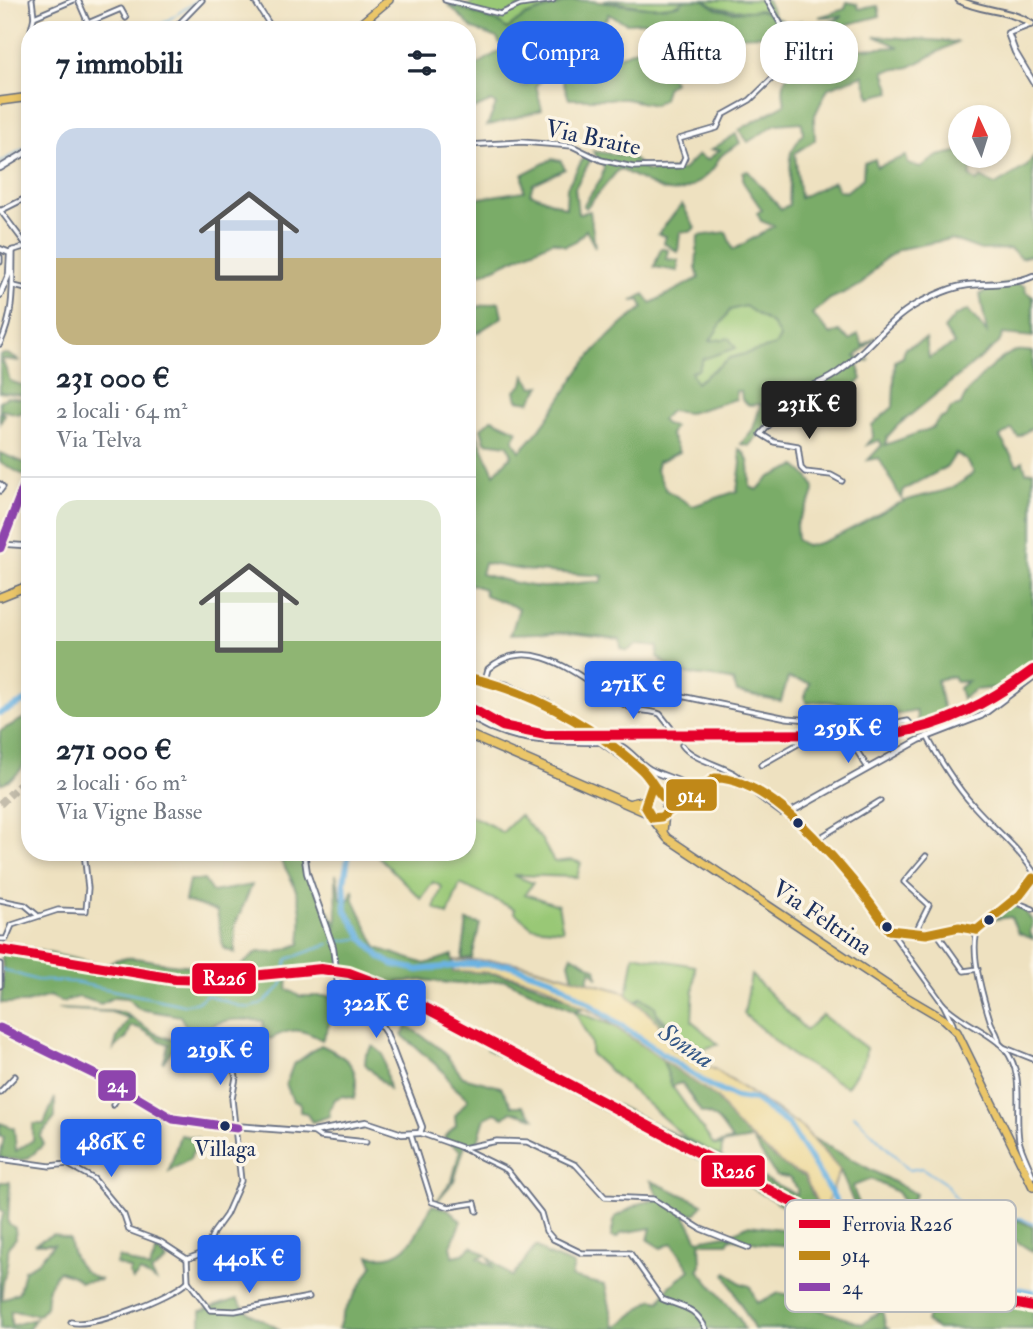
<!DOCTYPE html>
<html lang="it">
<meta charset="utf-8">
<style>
body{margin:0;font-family:"IM FELL Double Pica",serif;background:#f2f2f3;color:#1f2937;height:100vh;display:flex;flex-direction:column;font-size:26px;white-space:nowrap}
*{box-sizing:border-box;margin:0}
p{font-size:23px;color:#747a83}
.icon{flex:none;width:38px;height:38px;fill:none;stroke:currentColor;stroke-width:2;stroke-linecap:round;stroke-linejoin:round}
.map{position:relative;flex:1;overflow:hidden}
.side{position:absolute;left:21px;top:21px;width:455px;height:840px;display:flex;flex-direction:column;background:#fff;border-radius:28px;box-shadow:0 4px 10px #0003}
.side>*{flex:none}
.top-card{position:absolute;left:497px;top:21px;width:430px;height:63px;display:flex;gap:14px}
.needle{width:46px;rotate:356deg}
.tools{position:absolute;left:948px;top:105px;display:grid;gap:14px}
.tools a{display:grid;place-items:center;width:63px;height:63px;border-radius:50%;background:#fff;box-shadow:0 4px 10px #0003;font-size:35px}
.price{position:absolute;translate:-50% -60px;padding:0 16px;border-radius:7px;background:#2563eb;color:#fff;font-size:23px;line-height:46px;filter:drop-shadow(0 2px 4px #0008)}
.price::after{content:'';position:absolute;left:50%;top:42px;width:21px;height:16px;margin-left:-10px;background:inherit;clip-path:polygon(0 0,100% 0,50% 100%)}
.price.selected{background:#222;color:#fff}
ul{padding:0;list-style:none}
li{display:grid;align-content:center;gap:14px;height:371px;padding:0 35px}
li+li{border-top:2px solid #e0e1e3}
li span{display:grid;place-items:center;height:217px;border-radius:21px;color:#555}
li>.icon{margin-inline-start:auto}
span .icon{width:126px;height:126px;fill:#fffc;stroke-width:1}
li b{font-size:30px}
h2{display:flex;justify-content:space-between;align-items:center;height:84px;padding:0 35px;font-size:30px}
.tag{padding:0 24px;border-radius:28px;background:#fff;box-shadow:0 4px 10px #0003;font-size:24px;line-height:63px}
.tag.selected{background:#2563eb;color:#fff}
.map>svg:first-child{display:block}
.green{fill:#99c876;stroke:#5a7c6a;stroke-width:2}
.forest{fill:#7aac67;stroke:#4a6e62;stroke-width:2;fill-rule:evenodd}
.sand{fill:#eeda9e;stroke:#84847e;stroke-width:2}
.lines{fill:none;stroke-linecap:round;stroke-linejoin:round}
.stream{stroke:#6bb2e2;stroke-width:2}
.river{stroke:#6bb2e2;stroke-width:6}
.trunk-tunnel{stroke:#c4bdac;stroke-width:8;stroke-dasharray:8 4;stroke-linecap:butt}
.minor-casing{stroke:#656d80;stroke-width:7}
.tertiary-casing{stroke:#656d80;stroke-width:8}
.secondary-casing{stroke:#656d80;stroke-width:9}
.primary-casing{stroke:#656d80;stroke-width:10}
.trunk-casing{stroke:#656d80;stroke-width:11}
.minor{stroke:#fff;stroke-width:3.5}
.tertiary{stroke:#fff;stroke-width:4.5}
.secondary{stroke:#f7e8c3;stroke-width:5}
.primary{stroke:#ebc669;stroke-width:7}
.trunk{stroke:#ebc669;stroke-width:8}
.tertiary-bridge-casing{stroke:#656d80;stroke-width:8;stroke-linecap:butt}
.tertiary-bridge{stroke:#fff;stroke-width:4.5}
.bus-1-casing{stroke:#fcf5e5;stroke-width:14}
.bus-2-casing{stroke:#fcf5e5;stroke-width:14}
.bus-1{stroke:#c08818;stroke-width:9}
.bus-2{stroke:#8e44ad;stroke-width:9}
.rail-1-casing{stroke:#fcf5e5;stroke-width:16}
.rail-1{stroke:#e4002b;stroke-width:10}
.bus-dot{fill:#1b2f5e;stroke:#fcf5e5;stroke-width:2.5}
.labels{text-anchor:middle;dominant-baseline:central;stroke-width:7;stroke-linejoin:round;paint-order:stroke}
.bus-label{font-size:22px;fill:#1b2f5e;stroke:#fcf5e5}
.street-label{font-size:24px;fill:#1b2f5e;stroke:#fcf5e5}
.water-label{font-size:26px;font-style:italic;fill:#335686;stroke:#fcf5e5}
.key{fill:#fcf5e5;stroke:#b8babc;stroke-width:2}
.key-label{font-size:19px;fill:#1b2f5e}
.line-badge{stroke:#fcf5e5;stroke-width:2.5}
.badge-label{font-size:19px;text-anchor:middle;font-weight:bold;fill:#fff}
</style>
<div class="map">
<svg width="1033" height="1329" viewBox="0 0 1033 1329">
<rect width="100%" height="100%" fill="#fcf5e5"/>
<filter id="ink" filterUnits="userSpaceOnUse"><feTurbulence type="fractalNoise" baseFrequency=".0143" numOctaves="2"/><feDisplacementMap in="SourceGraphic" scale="14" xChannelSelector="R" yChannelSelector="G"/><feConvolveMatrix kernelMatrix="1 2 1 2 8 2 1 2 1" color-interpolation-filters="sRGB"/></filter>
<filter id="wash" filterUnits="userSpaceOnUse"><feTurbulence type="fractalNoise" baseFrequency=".00686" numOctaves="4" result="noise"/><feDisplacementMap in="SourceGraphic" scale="28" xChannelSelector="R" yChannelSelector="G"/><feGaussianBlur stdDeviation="1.57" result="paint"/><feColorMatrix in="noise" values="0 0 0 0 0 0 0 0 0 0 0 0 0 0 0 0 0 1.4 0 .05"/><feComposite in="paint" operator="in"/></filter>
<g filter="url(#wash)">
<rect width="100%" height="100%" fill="#eee1c0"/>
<!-- green -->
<g class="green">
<polygon points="476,0 514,0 518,6 525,0 573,0 525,16 507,29 448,4 467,6"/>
<polygon points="604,0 682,0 680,4 662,9"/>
<path d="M704,0H767L774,16C750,5 727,17 704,0Z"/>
<polygon points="745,306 773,325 780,337 776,346 730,358 696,383 690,371 698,370 709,341 730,310"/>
<path d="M467,815C476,817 495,827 502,833L520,815L542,840L554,862L572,860L581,863L577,877L513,875L533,883L525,894L558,905L563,930L532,927L514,912L515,909L460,884L448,915L434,908L442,887L433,882L421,899L374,852H467Z"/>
<polygon points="634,955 695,966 692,1021 718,1044 701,1050 685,1046 686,1042 641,997 636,1002 627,995"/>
<polygon points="751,975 806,1030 822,1015 866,1048 865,1059 847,1087 794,1057 744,1014"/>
<polygon points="575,1011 614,1026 662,1058 672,1086 714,1145 722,1146 721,1157 687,1139 591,1054 591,1043"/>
</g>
<!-- forest -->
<g class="forest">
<path d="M573,0C608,0 646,13 680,4L682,0H704L717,9L733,12L761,10L789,24L801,21L804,30L822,27L843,16L819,17L845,9L847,2L857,4L859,9L878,6L880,16L825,30L824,37L812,42L808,54H786C784,50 780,43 777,41C756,25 688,48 665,56V67L674,82L666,88L663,99L654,105L626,99H569L559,69C587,65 657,54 664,21L626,23L608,14V18L599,22L594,30L599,39L561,46L550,37L511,60L518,84L524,86L550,74L536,85L542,110L487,126L496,105L492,101L467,112V71L503,49L497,38L473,29L448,4L498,22L507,29L525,16Z"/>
<path d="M875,36L957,42L910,67L884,71L891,92L870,97L863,75L828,88L814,117L815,140L795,153L800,198L834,181L838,190L846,192L863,178L864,163L875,159L877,167L906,156L908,164L921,167L938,156L961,151V156H980L982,159L973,161L970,176L977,182L981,177L995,185L1027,166L1033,157V255L1021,258L1010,249L981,250L951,239L900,249L882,261L861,285L830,299L812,314L831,335L839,331L850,340L858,334L863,346L876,337L855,357L870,360L857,364L862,379L855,386L822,388L815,395L817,402L790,410L783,421L769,422L749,446L741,444L753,429L761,404L749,405L742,400L741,391H736V399L689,413L670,411L661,420L666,425L674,427L670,434L679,452L658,462L656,470L666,490L693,506L737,491L741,463L739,449C752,456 749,474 750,487L757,490L770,477L796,466C829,492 809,496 796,525L797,540L807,546C841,539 869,517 900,503C932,489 945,499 974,472L967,461L956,453L947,467L903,490L902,500L879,458L868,460L882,445L879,440L867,445L873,437L872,425L893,407L895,361L903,357L905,348L926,339L929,358L954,344L944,329L955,316L968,310L987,333L980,294L1010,282L1025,286L1026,292L1033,297V337L1003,334L999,343L897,426L887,437L885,445L932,428L939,419L947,416L951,408L961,405C965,389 1000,356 1016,351C1021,350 1027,351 1033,352V427L1018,437L1012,429L1000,437L1017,465L1023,461L1026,472L1033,471V665L1004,687L974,690L962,699L959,688L968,681L956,682L953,676L937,680L946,719L919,724L916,711C898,715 874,717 856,710C832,701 834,700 807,703L804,698L810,683L788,678L781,701L737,692L733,681C703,672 681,682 657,656L658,647L636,645L627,651L621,648L620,639L564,632L511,634L519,608L485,595L484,589L467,583V412L494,474L512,455L508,445L485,442L481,428L492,419L518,431L513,440L520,451C547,425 562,394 584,364C601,342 621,324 643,308L640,300L632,301L644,294L651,303L699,278L696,268L698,236L726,232L733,250L774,226L761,221L757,213L762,210L743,182V172L748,171L781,209L789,205L791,152L803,133L802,122L776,124L748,142L739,130L785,104C781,86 784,75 798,62L807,77L835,58L861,49L899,47ZM745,306L773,325L780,337L775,346L730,358L696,383L691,372L698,370L703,359L736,348L729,338L710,341L730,310ZM484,563L523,570L603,576L601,582C581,580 566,587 547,587C525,587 502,579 481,574Z"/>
<path d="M736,134L740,143C734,147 726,151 721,156C717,160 716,165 712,170C674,208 662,188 619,169L586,208L583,206L602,177L604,167L593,151L631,157L647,171L683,170L698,155L707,160L720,150H711Z"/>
<polygon points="584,157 591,159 575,188 578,214 590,211 595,247 586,230 576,241 565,246 553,241 484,273 467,274 467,208 474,199 524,191 523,174 552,159 561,161 565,169 533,184 530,193 566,208 567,187"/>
<polygon points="682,204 695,228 690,232 680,232 678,252 664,243 666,236 658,234"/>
<polygon points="661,248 668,250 666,259 678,260 678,271 654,267"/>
<polygon points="499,302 502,317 469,338 467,309"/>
<polygon points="7,354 20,361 2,359 10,381 30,388 30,396 0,392 0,355"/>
<polygon points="525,375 533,387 541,386 530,402 517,400 515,391 523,384"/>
<polygon points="7,397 30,400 30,409 18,414 3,410 0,413 5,414 0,423 0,401"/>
<polygon points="0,453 30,465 25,476 0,462"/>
<path d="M30,715C30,745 32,773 0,784V731Z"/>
<path d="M283,852H304L305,873L337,925L336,874L341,899L349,900L353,889L354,900L377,948L425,964L452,955L453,971C506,972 537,980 583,1008L575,1011L505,980L457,984L424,980L398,982V990C320,952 287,976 209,978C175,978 140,971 107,966V970L195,982L288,974L287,989L299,996H333L329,1000L334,1014L322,1040C301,1028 292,1027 270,1039L264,1033L263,1021C248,1020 232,1018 218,1023C201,1029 191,1044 174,1047L163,1063L169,1044C154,1041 146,1027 131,1026L127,1037L114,1049L117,1038L129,1018L111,1012L57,1009L123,1012L156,1034L183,1043L191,1035L180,1016L139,1009L127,998L114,997L101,1004L79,997L62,1002L50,996L26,1003H1L3,969L0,942L106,966C121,950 154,962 171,964C194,967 217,964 239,967L258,952L275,953L300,944C304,909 300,891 281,861Z"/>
<polygon points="189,880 204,880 212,892 252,885 235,925 235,953 223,948 217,911 185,901"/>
<polygon points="1012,905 1024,910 1033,922 1030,932 1033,939 1018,933 1011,917 995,919"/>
<polygon points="467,921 480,924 472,958 462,959"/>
<polygon points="572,955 596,969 598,978 591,970 587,983 573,978 569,962"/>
<polygon points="641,997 655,1006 658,1017 686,1042 685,1046 701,1050 699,1061 673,1049 657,1021 636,1002"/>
<polygon points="408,1026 442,1050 463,1077 501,1087 512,1106 523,1106 534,1118 511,1111 504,1117 495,1113 485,1118 478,1141 465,1145 454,1181 436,1202 452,1181 460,1150 444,1138 456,1125 455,1116 468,1099 451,1084 444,1072 402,1035"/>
<polygon points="489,1044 807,1212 810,1221 721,1170 487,1049"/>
<path d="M321,1045C347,1057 362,1067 354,1098L342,1096L335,1099L329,1110L330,1116L312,1122L306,1113L300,1112V1103L293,1101L286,1084L293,1065Z"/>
<polygon points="373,1046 383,1054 389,1089 365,1064 366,1054"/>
<path d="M662,1058L717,1098L737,1126L787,1168L804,1176C809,1184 812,1198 819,1204C853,1236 903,1248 945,1265C975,1278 999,1299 1033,1301V1304L976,1293L940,1278L616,1105L797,1195V1188L789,1178L776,1176L752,1139L714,1145L732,1140C723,1127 717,1115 701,1112L682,1083L672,1086Z"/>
<path d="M55,1098V1118L40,1136L44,1144C23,1163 30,1161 0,1158L4,1137L0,1136V1123L14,1128L16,1151L33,1140V1124H44Z"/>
<polygon points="88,1126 91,1126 92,1135 100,1137 101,1143 95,1151 84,1155 78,1148"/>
<polygon points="180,1135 198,1138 190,1159 169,1171"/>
<path d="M812,1138L916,1194L907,1207L897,1192L871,1179L853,1186C860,1219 891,1240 923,1232L927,1206L951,1208L932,1212L941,1243L966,1249L1012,1236L1004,1221L1019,1220L1033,1227V1252L1013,1239L994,1245L997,1253L978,1268L929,1246L905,1241L878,1230L855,1206L840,1170Z"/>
<path d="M651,1181L703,1204L696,1213L685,1215L698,1240L731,1234L749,1225L804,1232L816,1218C885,1254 955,1300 1033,1309V1329H938L926,1322L938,1283L913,1272L889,1277L855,1250L764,1244L730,1238L728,1243H700L701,1265L698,1270L739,1318L744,1329H338L343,1314L373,1265L369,1256C409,1262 415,1235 432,1205L448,1209L461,1221L451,1246L453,1256L463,1254L472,1246L486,1255L478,1258L493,1267L488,1257L512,1277L536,1246L548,1255L574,1265L571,1277L605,1285L615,1328L653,1299L660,1301L669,1287L690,1270L672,1243L661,1248L648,1240L651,1228L622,1233L616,1238L611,1237L615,1217L641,1203L660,1199Z"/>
<path d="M0,1182H10L8,1223L15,1228L16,1238L8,1247C10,1266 0,1282 2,1300L19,1292L24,1270L37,1263L54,1244H34L53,1234L69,1239C72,1260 81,1273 101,1280L80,1282L73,1276L58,1271L48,1288L46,1307L39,1315L11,1311V1326L35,1319L29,1329H0V1223L4,1212L0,1209Z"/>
<polygon points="158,1249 167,1260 151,1272 156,1281 140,1272 133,1280 129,1274 131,1269 116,1264 119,1257 149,1269"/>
<polygon points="727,1272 740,1283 750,1286 757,1303 779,1293 798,1296 800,1303 862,1324 882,1310 886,1328 890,1329 754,1329 725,1274"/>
<path d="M237,1299C250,1319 262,1318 279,1329H201V1311Z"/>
</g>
<!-- sand -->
<path class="sand" d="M454,960L503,961L527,965L624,992L657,1021L673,1049L716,1070L803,1128L840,1170L825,1208L817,1203L804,1176L787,1168L737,1126L717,1098L614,1026C603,1015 595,1014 582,1007C570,1002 561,993 549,987C518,973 486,972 453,971Z"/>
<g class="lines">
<!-- stream -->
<g class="stream">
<polyline points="153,30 198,0"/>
<polyline points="0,163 30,144"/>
<polyline points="334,942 363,938"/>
<path d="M1,969L36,980L73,982L184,1005L198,1002L206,995C242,1003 247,1023 281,986C287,979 284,967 288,959L329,944"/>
<polyline points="854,1115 909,1170 922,1168 946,1184 963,1209 976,1219 1020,1218 1033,1224"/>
</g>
<!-- river -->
<g class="river">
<polyline points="0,713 30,699"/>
<polyline points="349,852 344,882 346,911 363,938 380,957 392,964 418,970 470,964 509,965 553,979 710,1086 736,1097 755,1100 788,1124 840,1207 871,1233 939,1254 1011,1288 1033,1292"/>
</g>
</g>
</g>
<g filter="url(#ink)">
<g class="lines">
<!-- trunk-tunnel -->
<polyline class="trunk-tunnel" points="0,804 30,775"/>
<defs>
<g id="minor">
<polyline points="78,0 88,23 121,9 126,18"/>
<polyline points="254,0 273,30"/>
<polyline points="445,0 500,14 520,5 553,0"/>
<polyline points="34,17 74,0"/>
<polyline points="31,30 34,17 32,0"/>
<polyline points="111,30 122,26 130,30"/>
<polyline points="173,30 202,0"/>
<polyline points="28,97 27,57 30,38"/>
<path d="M467,145L522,142L572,146L601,160L633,167L681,166L685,157L679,139L717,128L723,115L750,100L790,61C797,43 775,17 767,0"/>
<polyline points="0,210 27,246"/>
<polyline points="0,211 30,196"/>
<polyline points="11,251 30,245"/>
<polyline points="0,257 0,262"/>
<polyline points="14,286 30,290"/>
<path d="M0,344C15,312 12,284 13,250"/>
<polyline points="806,405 771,423 761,434 774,442 798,446 801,468 805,472 831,475 842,481"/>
<polyline points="0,484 3,487 0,491"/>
<polyline points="0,544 30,546"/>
<path d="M485,680L488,669C535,628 588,686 629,707C638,712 650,710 660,714L675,733"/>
<polyline points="614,697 642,688 787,718 883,726 908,721 915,729"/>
<path d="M927,736C937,756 958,789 973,805C993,828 1016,845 1033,871"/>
<path d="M682,745C695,764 741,767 747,787"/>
<polyline points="761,765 805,740 851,742 868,768"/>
<polyline points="785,814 843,865 943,1004 953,1024"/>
<polyline points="816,840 880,801"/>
<polyline points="0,900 25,905 37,915"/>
<polyline points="1013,901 1033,909"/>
<polyline points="889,930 926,934 959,927 977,930"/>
<polyline points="915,933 929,905 904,882 926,856"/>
<polyline points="937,933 964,971 978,969"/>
<polyline points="0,939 6,939 12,925 58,910 86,911 88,888 84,852"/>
<polyline points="0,964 0,986"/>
<path d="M943,1004C960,1022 992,1033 1005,1049C1026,1076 1014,1109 1019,1140C1021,1151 1029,1165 1033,1176"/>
<path d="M999,1043C999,1035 994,1030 991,1023C984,1001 968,947 979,928L1020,895L1033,878"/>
<polyline points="1003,1047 1033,1059"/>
<polyline points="111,1083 120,1093 134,1096"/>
<polyline points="0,1092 15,1076"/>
<polyline points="113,1105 120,1093"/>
<polyline points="313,1132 320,1137 366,1142"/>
<path d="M420,1133L460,1147L507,1170L541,1213L546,1231L553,1239L582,1253H630L662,1299C683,1308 695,1306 706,1329"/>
<polyline points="411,1135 432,1202 449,1207 475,1203 477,1211"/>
<polyline points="463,1148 497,1141 527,1142 576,1165 605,1197 653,1199 701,1229 749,1248"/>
<polyline points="0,1159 50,1166 67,1164 94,1179 124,1215 129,1230 161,1242 187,1259"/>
<polyline points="187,1259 206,1252 213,1233 226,1215 241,1181 232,1099 236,1077 231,1058 233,1049"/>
<polyline points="187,1259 188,1281 210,1310 235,1311 309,1297"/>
<path d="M71,1322C90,1329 173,1297 188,1281"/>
</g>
<g id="tertiary">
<polyline points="1032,24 1008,33 1015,52 1033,82"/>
<polyline points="0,168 30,150"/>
<polyline points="0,249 10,253 9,274 0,295"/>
<path d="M806,405L815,385C858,368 879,325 917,304C933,296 951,287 968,285C990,283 1013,285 1033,276"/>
<path d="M467,714C503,742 553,742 596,742"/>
<path d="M607,742C626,743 634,760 649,769C665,778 682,779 695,792"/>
<polyline points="667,811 691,796 705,783 719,778 747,787 782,813 787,814 919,740 981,716 1033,677"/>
<polyline points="0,1028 114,1084 158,1112 182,1122 313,1132 366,1122 402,1134 420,1133 422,1127 386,1033 366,1003 338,984 333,947 307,873 304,852"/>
</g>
<path id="secondary" d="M959,0C982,12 1010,9 1031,24"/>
<g id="primary">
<polyline points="353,30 389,0"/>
<polyline points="0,101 30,97"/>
<polyline points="0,548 30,470"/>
<polyline points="0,597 30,585"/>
<polyline points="467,677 507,686 547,703 642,770 666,804 663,832"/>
<polyline points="652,786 645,809 667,838 896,991 942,1018 957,1032 1033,1187"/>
</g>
<g id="trunk">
<polyline points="467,734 646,812"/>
<polyline points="630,804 647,800"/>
</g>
</defs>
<!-- minor casing -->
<use href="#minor" class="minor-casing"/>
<!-- tertiary casing -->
<use href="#tertiary" class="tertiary-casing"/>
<!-- secondary casing -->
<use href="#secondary" class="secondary-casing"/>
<!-- primary casing -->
<use href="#primary" class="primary-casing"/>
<!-- trunk casing -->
<use href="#trunk" class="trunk-casing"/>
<!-- minor -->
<use href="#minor" class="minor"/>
<!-- tertiary -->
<use href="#tertiary" class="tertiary"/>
<!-- secondary -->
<use href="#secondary" class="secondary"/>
<!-- primary -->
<use href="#primary" class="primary"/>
<!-- trunk -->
<use href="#trunk" class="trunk"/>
<defs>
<polyline id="tertiary-bridge" points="596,742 607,742"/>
</defs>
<!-- tertiary-bridge casing -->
<use href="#tertiary-bridge" class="tertiary-bridge-casing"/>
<!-- tertiary-bridge -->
<use href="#tertiary-bridge" class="tertiary-bridge"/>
<defs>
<g id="bus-1">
<path d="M467,677C532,692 591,725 641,769C652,779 656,793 668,802L684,800L715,778C776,777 858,884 889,930"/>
<polyline points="652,786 645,806 652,818 661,817 687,799"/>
<polyline points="889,930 926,934 959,927 977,930"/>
<polyline points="977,930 1020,895 1033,878"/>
</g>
<g id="bus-2">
<polyline points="0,548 30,471"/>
<polyline points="0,1028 114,1084 173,1119 237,1128"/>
</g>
</defs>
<!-- bus-1 casing -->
<use href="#bus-1" class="bus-1-casing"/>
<!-- bus-2 casing -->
<use href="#bus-2" class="bus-2-casing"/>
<!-- bus-1 -->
<use href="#bus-1" class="bus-1"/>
<!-- bus-2 -->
<use href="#bus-2" class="bus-2"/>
<defs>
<g id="rail-1">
<path d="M467,706L502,726L546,735L891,734C946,726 989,702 1033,670"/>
<polyline points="0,950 175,979 210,980 321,969 349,973 386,987 939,1280 983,1297 1033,1307"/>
</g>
</defs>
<!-- rail-1 casing -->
<use href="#rail-1" class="rail-1-casing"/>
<!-- rail-1 -->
<use href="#rail-1" class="rail-1"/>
</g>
</g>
<!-- markers -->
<g class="bus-dot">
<circle cx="798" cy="823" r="6"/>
<circle cx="989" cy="920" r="6"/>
<circle cx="887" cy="927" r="6"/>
<circle cx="225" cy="1126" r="6"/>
</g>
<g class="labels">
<!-- bus labels -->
<g class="bus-label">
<text x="225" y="1149">Villaga</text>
</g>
<!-- street labels -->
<g class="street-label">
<text transform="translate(593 138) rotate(12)">Via Braite</text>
<text transform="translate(822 918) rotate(34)">Via Feltrina</text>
</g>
<!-- water labels -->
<g class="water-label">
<text transform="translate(686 1046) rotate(34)">Sonna</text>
</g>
</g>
<!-- legend -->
<rect x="785" y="1200" width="231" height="112" rx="10" class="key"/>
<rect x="799" y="1220" width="31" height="8" fill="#e4002b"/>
<rect x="799" y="1251" width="31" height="9" fill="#c08818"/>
<rect x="799" y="1283" width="31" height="8" fill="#8e44ad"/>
<g class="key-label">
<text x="842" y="1231">Ferrovia R226</text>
<text x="842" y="1262">914</text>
<text x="842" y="1294">24</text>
</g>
<g class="line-badge">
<rect x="665" y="778" width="53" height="34" rx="7" fill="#c08818"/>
<rect x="191" y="962" width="66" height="33" rx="7" fill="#e4002b"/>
<rect x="97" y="1069" width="40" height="33" rx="7" fill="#8e44ad"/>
<rect x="700" y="1154" width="66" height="34" rx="7" fill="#e4002b"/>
</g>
<g class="badge-label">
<text x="691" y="802">914</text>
<text x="224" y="985">R226</text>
<text x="117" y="1092">24</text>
<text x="733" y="1178">R226</text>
</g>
</svg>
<div class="tools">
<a><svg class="needle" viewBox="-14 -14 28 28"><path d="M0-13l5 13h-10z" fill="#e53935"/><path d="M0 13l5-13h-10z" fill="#747a83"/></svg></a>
</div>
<b class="price selected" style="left:809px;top:441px">231K €</b>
<b class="price" style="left:633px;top:721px">271K €</b>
<b class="price" style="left:848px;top:765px">259K €</b>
<b class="price" style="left:376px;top:1040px">322K €</b>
<b class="price" style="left:220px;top:1087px">219K €</b>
<b class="price" style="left:111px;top:1179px">486K €</b>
<b class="price" style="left:249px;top:1295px">440K €</b>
<div class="top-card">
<a class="tag selected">Compra</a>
<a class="tag">Affitta</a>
<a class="tag">Filtri</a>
</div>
<section class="side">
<h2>7 immobili<svg class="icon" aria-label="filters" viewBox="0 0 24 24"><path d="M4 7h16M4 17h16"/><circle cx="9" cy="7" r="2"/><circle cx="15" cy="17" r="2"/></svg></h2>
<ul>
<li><span style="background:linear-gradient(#c9d6e8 60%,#c2b280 0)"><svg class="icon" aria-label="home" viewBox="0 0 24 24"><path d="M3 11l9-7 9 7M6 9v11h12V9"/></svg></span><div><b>231 000 €</b><p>2 locali · 64 m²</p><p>Via Telva</p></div></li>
<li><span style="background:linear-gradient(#dfe7d0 65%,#8fb573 0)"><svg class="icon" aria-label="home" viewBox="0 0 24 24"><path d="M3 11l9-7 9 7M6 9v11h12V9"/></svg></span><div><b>271 000 €</b><p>2 locali · 60 m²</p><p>Via Vigne Basse</p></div></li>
</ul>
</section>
</div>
